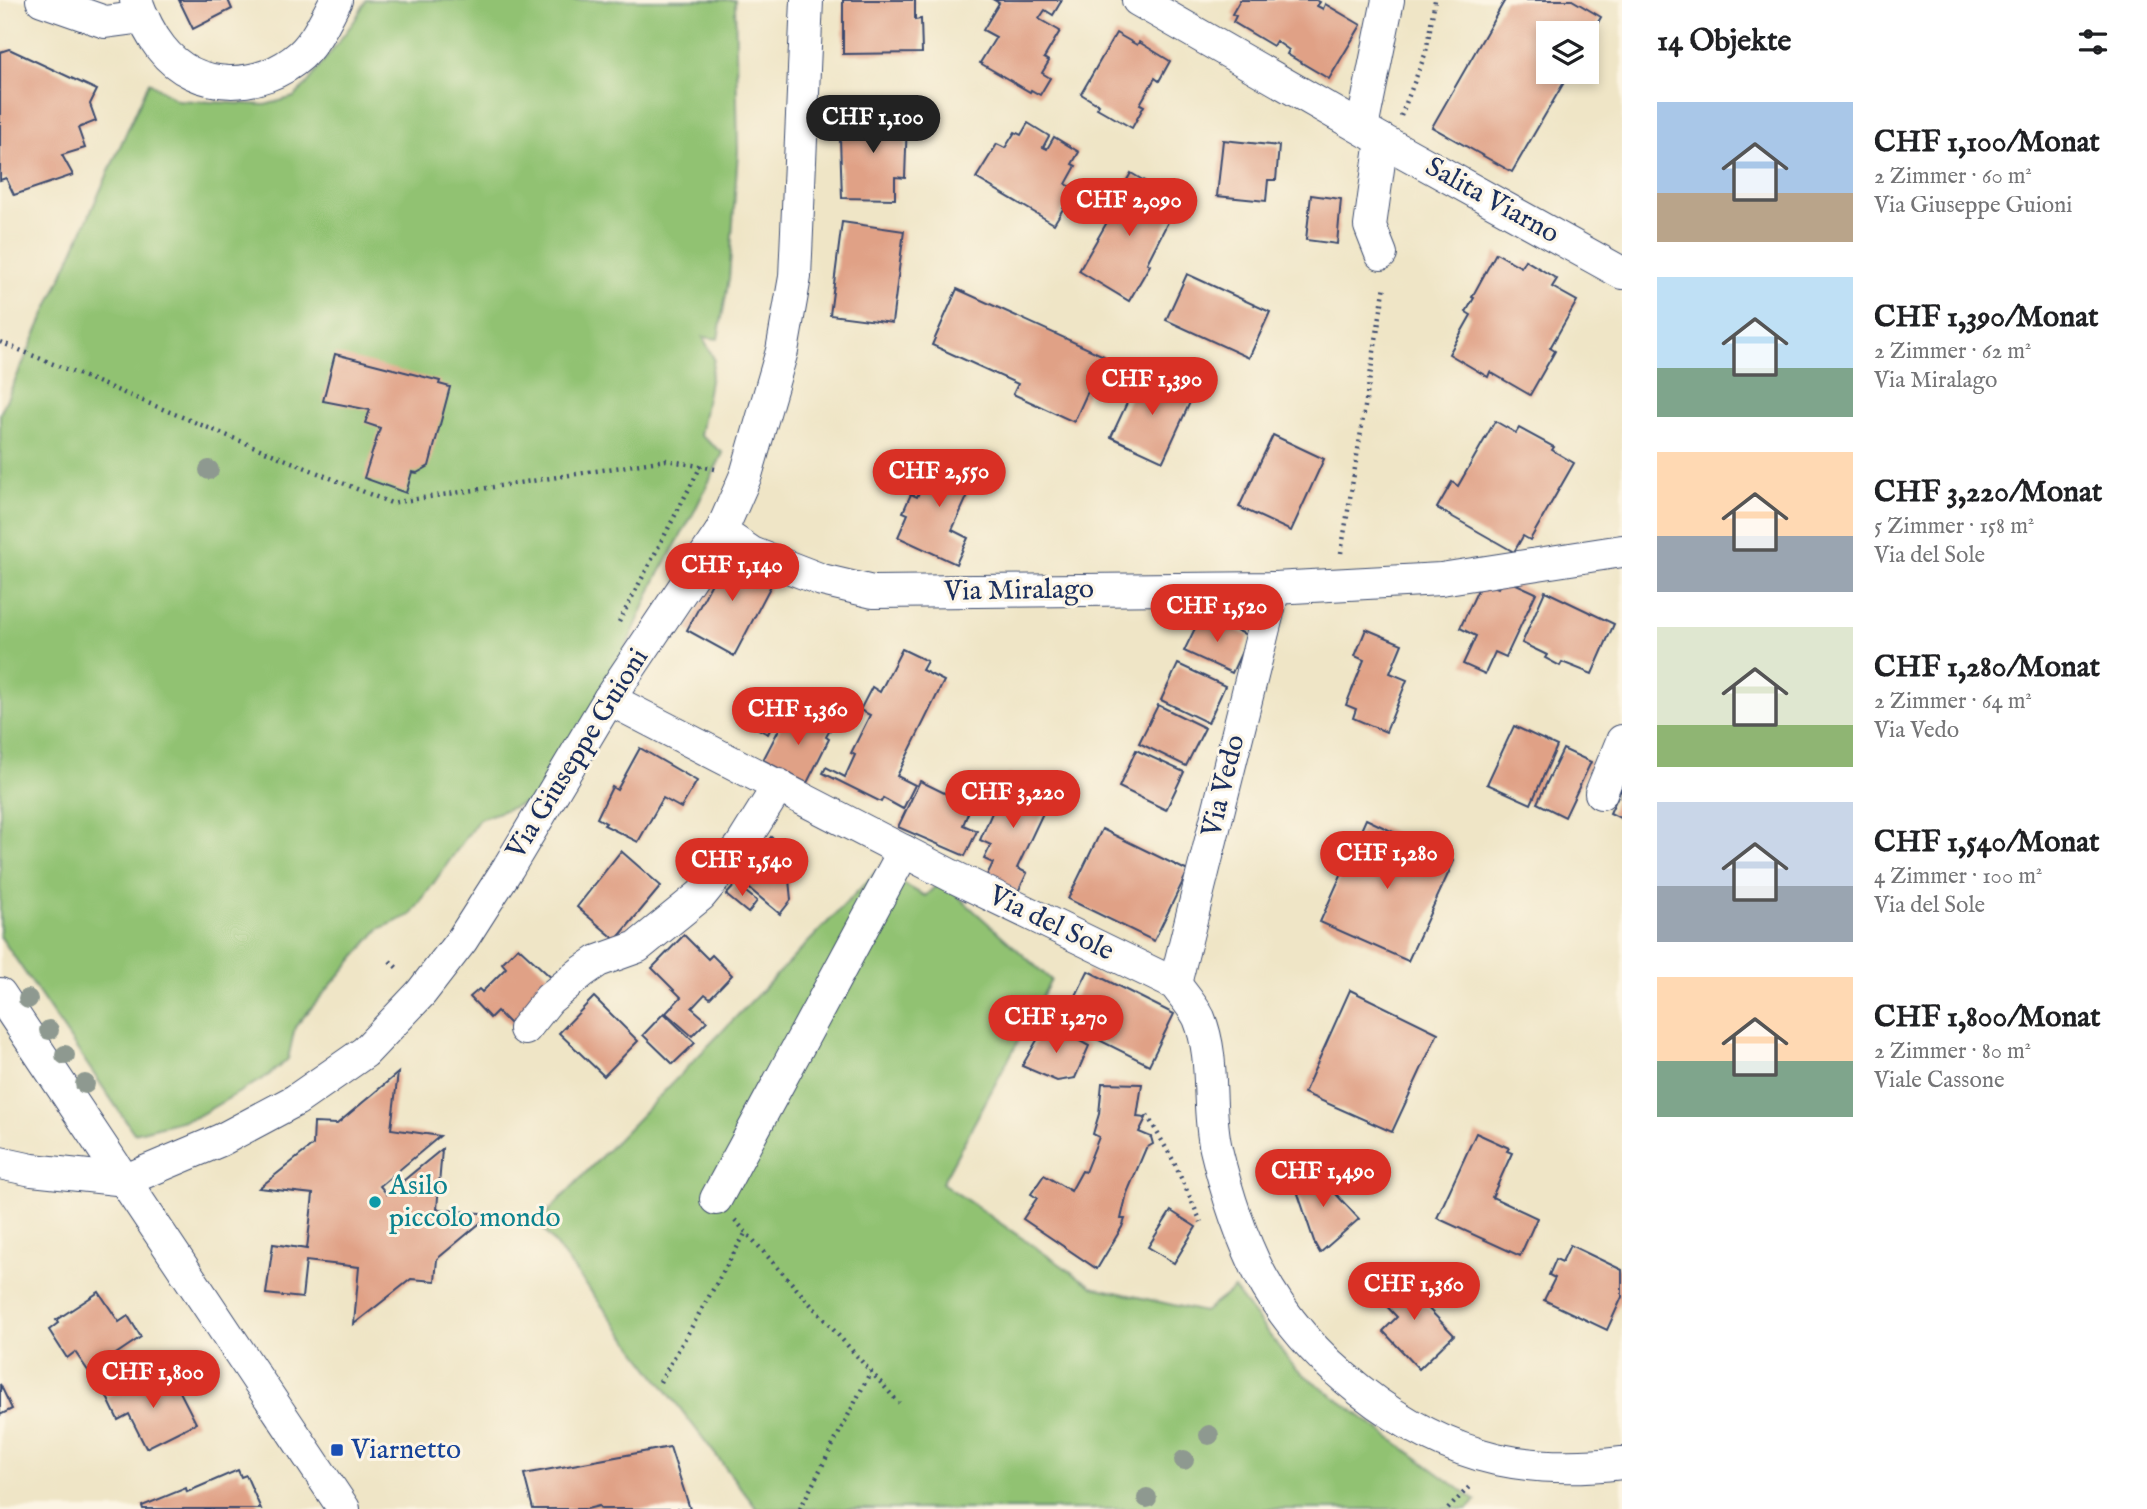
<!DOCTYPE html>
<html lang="de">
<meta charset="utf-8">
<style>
body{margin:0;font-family:"IM FELL English",serif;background:#f2f2f2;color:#202124;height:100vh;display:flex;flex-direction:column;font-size:26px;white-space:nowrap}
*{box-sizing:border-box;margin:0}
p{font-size:23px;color:#757577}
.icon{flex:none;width:38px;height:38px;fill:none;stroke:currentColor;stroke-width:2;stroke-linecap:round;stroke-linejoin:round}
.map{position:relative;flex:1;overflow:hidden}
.details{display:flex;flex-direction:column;background:#fff;width:525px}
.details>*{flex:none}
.controls{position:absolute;left:1536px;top:21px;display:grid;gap:14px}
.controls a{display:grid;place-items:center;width:63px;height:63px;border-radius:0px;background:#fff;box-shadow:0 4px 10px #0003;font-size:35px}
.price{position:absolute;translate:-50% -60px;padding:0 16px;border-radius:24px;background:#d93025;color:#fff;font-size:23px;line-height:46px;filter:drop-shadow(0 2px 4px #0008)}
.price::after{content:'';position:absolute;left:50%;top:42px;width:21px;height:16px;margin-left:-10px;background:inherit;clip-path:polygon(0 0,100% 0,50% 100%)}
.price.selected{background:#222;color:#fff}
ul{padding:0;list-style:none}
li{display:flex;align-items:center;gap:21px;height:175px;padding:0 35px}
li span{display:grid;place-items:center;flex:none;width:196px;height:140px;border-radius:0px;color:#555}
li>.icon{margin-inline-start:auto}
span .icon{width:84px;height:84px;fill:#fffc;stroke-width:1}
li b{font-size:30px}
h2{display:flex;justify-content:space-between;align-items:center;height:84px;padding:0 35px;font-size:30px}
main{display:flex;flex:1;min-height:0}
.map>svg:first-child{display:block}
.green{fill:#91c272;stroke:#567868;stroke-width:2}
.building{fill:#e0a186}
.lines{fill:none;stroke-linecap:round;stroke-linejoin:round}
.minor-casing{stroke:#3b4a6e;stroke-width:34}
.path{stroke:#3b4a6e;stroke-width:4.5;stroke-dasharray:2 5;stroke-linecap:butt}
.minor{stroke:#fff;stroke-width:32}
.tree{fill:#8e9990}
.culture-dot{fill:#0f9aa8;stroke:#fcf5e5;stroke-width:2.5}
.transit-dot{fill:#1a4fb4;stroke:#fcf5e5;stroke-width:2.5}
.labels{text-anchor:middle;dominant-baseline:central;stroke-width:6;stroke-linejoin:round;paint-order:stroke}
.street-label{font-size:28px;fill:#1b2f5e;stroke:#fcf5e5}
.culture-label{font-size:28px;fill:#0d838f;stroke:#fcf5e5;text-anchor:start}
.transit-label{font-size:28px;fill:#164399;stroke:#fcf5e5;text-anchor:start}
</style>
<main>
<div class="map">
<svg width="1622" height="1509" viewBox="0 0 1622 1509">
<rect width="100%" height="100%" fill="#fcf5e5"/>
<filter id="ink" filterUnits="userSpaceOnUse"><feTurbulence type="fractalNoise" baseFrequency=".0143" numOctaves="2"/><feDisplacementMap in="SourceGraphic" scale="14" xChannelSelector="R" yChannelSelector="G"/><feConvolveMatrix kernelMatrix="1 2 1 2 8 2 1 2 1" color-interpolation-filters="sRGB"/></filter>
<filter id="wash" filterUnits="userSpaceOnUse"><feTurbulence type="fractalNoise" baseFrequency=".00686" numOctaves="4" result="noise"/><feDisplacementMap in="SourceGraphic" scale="28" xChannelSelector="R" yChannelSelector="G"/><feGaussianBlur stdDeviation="1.57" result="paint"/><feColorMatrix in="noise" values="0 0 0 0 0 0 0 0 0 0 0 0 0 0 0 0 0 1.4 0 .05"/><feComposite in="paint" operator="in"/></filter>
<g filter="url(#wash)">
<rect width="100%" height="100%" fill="#efe5c6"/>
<!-- green -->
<g class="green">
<polygon points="366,0 735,0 738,151 729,279 718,339 703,337 714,359 700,435 723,453 693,514 655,581 616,671 548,795 479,819 411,915 379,929 295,1027 288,1059 269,1075 196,1117 134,1133 0,936 0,414 149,82 177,100 265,105 294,97 306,85 355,20"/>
<polygon points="878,870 925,896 941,881 1051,980 942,1183 1093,1287 1204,1312 1234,1289 1295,1368 1476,1501 1468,1509 757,1509 538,1222"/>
</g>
<g id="blocks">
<!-- building -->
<g class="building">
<polygon points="179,0 228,0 232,9 193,29"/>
<polygon points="843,0 915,0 915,20 921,19 922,53 843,54"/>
<polygon points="994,0 1062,0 1053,15 1045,10 1039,19 1060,31 1044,58 1049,61 1042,73 1050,78 1040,95 1031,90 1030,92 980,63 996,37 983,30 999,3"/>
<polygon points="1240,0 1316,0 1320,2 1317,6 1323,9 1325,4 1361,25 1329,79 1287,54 1289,50 1276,41 1273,46 1233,22 1236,16 1232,14"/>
<polygon points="1505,0 1572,0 1601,17 1587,42 1587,33 1549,33 1549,72 1570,72 1512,172 1432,127"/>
<polygon points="1116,33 1137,45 1139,42 1170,61 1159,81 1155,78 1140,104 1144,106 1132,128 1097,108 1099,105 1081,94"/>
<polygon points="9,49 97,90 90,104 96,121 78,128 85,148 62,155 73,175 14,195 6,178 0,180 0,52"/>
<polygon points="851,107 907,120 905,178 895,177 895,199 842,198 840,138 844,138"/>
<polygon points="1028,123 1049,136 1043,147 1047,149 1054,137 1079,152 1072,164 1076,166 1066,184 1075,189 1054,224 976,178 997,144 1005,148 1015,132 1021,135"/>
<polygon points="1223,140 1279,146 1276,180 1268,180 1266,201 1217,196"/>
<polygon points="1131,173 1173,198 1165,213 1171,216 1147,263 1150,265 1129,301 1079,271 1114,210 1110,209"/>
<polygon points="1311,195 1341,199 1337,244 1306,240"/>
<polygon points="842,222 904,231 892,323 830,315"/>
<polygon points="1496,253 1521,267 1525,260 1557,279 1552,287 1577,301 1550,348 1555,351 1530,395 1490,372 1488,377 1449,354 1471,315 1466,312 1474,298 1472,297"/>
<polygon points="1187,274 1270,312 1249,358 1166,320"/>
<polygon points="957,289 1104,356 1074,422 1013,394 1018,384 932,345"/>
<polygon points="335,354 440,381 439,384 450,387 429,466 417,473 412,472 406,493 364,478 380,428 365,423 370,410 323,401"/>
<polygon points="1141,373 1192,398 1163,461 1111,437"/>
<polygon points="1495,421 1516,433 1519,428 1554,447 1552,450 1574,463 1530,540 1523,536 1514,552 1437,508 1452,482 1458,486"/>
<polygon points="1273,435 1324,459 1291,531 1239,507"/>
<polygon points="937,453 978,473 952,530 968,538 956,564 898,537 908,514 903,512 911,494 917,497"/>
<polygon points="729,551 776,576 734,656 687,630"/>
<polygon points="1503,578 1536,593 1506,657 1495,652 1485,674 1463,664 1476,636 1460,628 1482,581 1498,588"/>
<polygon points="1545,591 1614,624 1592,674 1562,662 1560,666 1545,658 1547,655 1522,643"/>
<polygon points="1202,614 1249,636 1232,673 1184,651"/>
<polygon points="1366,629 1402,644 1390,673 1407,680 1386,732 1353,718 1356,709 1346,705 1364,660 1355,656"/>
<polygon points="902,649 927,661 922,670 944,681 897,776 915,785 903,809 883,798 881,802 823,773 826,767 845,777 855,755 851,753 870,715 860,710 872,687 880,692"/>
<polygon points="1178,664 1225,686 1208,723 1161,700"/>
<polygon points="748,691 781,708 768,734 735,717"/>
<polygon points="1158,705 1205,728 1186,766 1139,743"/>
<polygon points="796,712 830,730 826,737 829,739 807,783 763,760 786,716 792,720"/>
<polygon points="1514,726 1557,746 1531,804 1487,784"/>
<polygon points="640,748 697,781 681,808 663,798 638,842 604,825 606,823 597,818 612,787 617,790"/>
<polygon points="1563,749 1591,762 1565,817 1537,803"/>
<polygon points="1136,750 1184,772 1166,810 1119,787"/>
<polygon points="1009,774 1052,794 1017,868 1027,873 1018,892 986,877 993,863 984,859 991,845 980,840"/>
<polygon points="920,781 971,806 963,825 977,831 965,856 898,827"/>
<polygon points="1622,787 1622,819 1610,813"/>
<polygon points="1366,819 1454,861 1408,961 1320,922"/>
<polygon points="1102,829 1188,871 1154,941 1068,899"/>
<polygon points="771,837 786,849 791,900 780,914 738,879"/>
<polygon points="621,851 661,886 616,940 577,907"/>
<polygon points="736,884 757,901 748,913 726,895"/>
<polygon points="684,935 708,959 712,955 732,975 710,998 705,994 692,1008 707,1021 692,1036 666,1013 681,997 652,968"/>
<polygon points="518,947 556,982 511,1025 497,1011 490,1018 470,997 479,989 482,992 506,968 502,963"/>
<polygon points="1088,971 1174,1014 1149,1065 1063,1022"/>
<polygon points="1350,990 1438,1033 1392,1132 1304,1093"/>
<polygon points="594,997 638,1041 604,1076 559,1033"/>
<polygon points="664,1013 695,1043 673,1064 643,1035"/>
<polygon points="1047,1023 1089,1046 1075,1078 1057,1081 1022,1066"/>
<polygon points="398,1073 391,1129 440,1136 380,1186 387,1194 442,1149 437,1209 491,1214 437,1259 435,1281 411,1279 354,1324 359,1267 306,1261 302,1298 266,1294 273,1244 307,1249 313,1194 259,1188 313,1145 314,1123 337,1124"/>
<polygon points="1102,1083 1142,1084 1137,1117 1146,1118 1139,1132 1151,1137 1153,1144 1146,1148 1127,1193 1121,1219 1125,1219 1122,1227 1097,1269 1023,1219 1037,1198 1031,1194 1044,1175 1071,1191 1082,1171 1085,1172 1099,1137 1093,1134 1099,1114"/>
<polygon points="1476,1133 1509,1148 1507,1151 1512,1153 1492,1197 1537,1218 1520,1256 1437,1218"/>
<polygon points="1309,1165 1359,1219 1320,1253 1315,1244 1293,1179"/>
<polygon points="1171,1211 1196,1227 1174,1263 1148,1247"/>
<polygon points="1570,1245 1622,1270 1622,1297 1607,1330 1544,1300 1555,1278 1549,1275 1556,1259 1562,1262"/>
<polygon points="1406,1272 1429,1297 1423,1303 1454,1335 1419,1369 1383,1331 1397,1317 1379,1298"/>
<polygon points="99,1292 119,1322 128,1316 141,1337 89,1372 75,1352 67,1358 49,1330 58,1323 56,1320"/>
<polygon points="149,1377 153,1388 173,1378 196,1423 146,1448 129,1414 118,1420 107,1397"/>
<polygon points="0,1384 12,1409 0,1415"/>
<polygon points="670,1447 690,1509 601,1509 599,1506 587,1509 533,1509 524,1474"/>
<polygon points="238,1470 241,1477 246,1475 261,1509 143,1509 142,1506 186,1488 187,1492"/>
</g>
</g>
</g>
<g filter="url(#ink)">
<use href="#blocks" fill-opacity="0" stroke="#3b4a6e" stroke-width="2"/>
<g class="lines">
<defs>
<g id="minor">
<polyline points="42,0 105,22 143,17"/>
<path d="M136,0C142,17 150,34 161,48C196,93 261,91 301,55C317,40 326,18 336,0"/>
<polyline points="1138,0 1382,140 1622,273"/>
<polyline points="1362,128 1388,0"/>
<polyline points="1381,254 1370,226 1382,140"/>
<polyline points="721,532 752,553 822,580 873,592 1274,588 1441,579 1622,551"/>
<path d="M609,699L950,875L1175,984C1182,994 1193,1006 1199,1018C1216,1060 1206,1106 1216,1149C1226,1191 1240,1235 1260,1274C1305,1359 1402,1437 1496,1459C1537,1468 1580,1468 1622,1463"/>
<polyline points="1601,793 1622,741"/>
<polyline points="1175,984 1274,588"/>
<polyline points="0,994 344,1509"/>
<polyline points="525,1029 549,999 582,972 598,961 637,947 701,895 741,846 779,785"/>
<polyline points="0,1163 32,1170 126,1180 221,1140 296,1100 365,1052 421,993 462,940 508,868 609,699 721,532 746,475 782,351 795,277 807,0"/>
<polyline points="716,1199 904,851"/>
</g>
</defs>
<!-- minor casing -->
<use href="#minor" class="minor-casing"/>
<!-- path -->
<g class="path">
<polyline points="1401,116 1426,52 1435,0"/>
<polyline points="0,342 391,503 666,460 715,469"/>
<polyline points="1341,553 1385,285"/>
<polyline points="619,622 701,466"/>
<polyline points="390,961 399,970"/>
<polyline points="1147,1115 1173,1160 1201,1222"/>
<polyline points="735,1220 899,1403"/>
<polyline points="660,1382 746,1232"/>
<polyline points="800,1509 871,1371"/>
<polyline points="1448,1509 1472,1484"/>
</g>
<!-- minor -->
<use href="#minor" class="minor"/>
</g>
<!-- trees -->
<g class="tree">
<circle cx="209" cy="470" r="10"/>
<circle cx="28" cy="999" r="10"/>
<circle cx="49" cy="1030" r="10"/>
<circle cx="65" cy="1055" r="10"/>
<circle cx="85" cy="1084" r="10"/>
<circle cx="1209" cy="1435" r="10"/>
<circle cx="1184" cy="1460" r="10"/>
<circle cx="1147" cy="1498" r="10"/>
</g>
</g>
<!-- markers -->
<circle class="culture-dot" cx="375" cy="1202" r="7"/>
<rect class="transit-dot" x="330" y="1443" width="14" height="14" rx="3.5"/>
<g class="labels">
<!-- street labels -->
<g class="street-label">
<text transform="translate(1492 201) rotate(29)">Salita Viarno</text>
<text transform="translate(1019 591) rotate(-1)">Via Miralago</text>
<text transform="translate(578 754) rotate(-58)">Via Giuseppe Guioni</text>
<text transform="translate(1224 786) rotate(-76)">Via Vedo</text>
<text transform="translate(1051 924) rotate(26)">Via del Sole</text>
</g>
<!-- culture labels -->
<g class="culture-label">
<text x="389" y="1186">Asilo<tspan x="389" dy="32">piccolo mondo</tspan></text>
</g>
<!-- transit labels -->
<g class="transit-label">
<text x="351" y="1450">Viarnetto</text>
</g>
</g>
</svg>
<div class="controls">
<a><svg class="icon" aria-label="layers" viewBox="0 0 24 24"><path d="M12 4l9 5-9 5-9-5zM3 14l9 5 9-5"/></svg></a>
</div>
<b class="price selected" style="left:873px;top:155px">CHF 1,100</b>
<b class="price" style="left:1129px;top:238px">CHF 2,090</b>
<b class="price" style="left:1152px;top:417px">CHF 1,390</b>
<b class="price" style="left:939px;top:509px">CHF 2,550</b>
<b class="price" style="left:732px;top:603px">CHF 1,140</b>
<b class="price" style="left:1217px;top:644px">CHF 1,520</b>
<b class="price" style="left:798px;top:747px">CHF 1,360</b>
<b class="price" style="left:1013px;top:830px">CHF 3,220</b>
<b class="price" style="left:1387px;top:891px">CHF 1,280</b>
<b class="price" style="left:742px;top:898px">CHF 1,540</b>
<b class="price" style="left:1056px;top:1055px">CHF 1,270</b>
<b class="price" style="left:1323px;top:1209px">CHF 1,490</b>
<b class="price" style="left:1414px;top:1322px">CHF 1,360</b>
<b class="price" style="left:153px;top:1410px">CHF 1,800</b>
</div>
<section class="details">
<h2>14 Objekte<svg class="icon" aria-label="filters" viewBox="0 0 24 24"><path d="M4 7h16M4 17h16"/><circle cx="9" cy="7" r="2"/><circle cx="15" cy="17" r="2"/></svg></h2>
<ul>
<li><span style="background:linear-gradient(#a9c7e8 65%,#b9a48a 0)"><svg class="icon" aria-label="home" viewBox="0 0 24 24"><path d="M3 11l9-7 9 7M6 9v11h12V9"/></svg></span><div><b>CHF 1,100/Monat</b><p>2 Zimmer · 60 m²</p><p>Via Giuseppe Guioni</p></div></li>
<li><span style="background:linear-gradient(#bfe0f5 65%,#7fa58c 0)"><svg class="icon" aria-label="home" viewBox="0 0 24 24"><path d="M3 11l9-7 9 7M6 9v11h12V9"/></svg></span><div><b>CHF 1,390/Monat</b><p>2 Zimmer · 62 m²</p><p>Via Miralago</p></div></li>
<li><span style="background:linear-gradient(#ffd9b3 60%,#9aa5b1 0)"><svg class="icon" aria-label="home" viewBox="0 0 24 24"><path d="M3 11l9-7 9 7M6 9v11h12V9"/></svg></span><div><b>CHF 3,220/Monat</b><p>5 Zimmer · 158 m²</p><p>Via del Sole</p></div></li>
<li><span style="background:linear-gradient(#dfe7d0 70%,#8fb573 0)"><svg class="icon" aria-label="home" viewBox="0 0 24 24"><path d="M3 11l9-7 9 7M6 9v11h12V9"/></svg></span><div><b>CHF 1,280/Monat</b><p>2 Zimmer · 64 m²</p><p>Via Vedo</p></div></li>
<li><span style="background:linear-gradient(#c9d6e8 60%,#9aa5b1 0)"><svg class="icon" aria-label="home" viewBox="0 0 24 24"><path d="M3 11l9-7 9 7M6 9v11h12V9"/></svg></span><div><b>CHF 1,540/Monat</b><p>4 Zimmer · 100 m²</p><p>Via del Sole</p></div></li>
<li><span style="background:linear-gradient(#ffd9b3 60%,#7fa58c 0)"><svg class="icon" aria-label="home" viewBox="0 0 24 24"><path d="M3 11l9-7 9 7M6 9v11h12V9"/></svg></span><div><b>CHF 1,800/Monat</b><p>2 Zimmer · 80 m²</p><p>Viale Cassone</p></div></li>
</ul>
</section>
</main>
